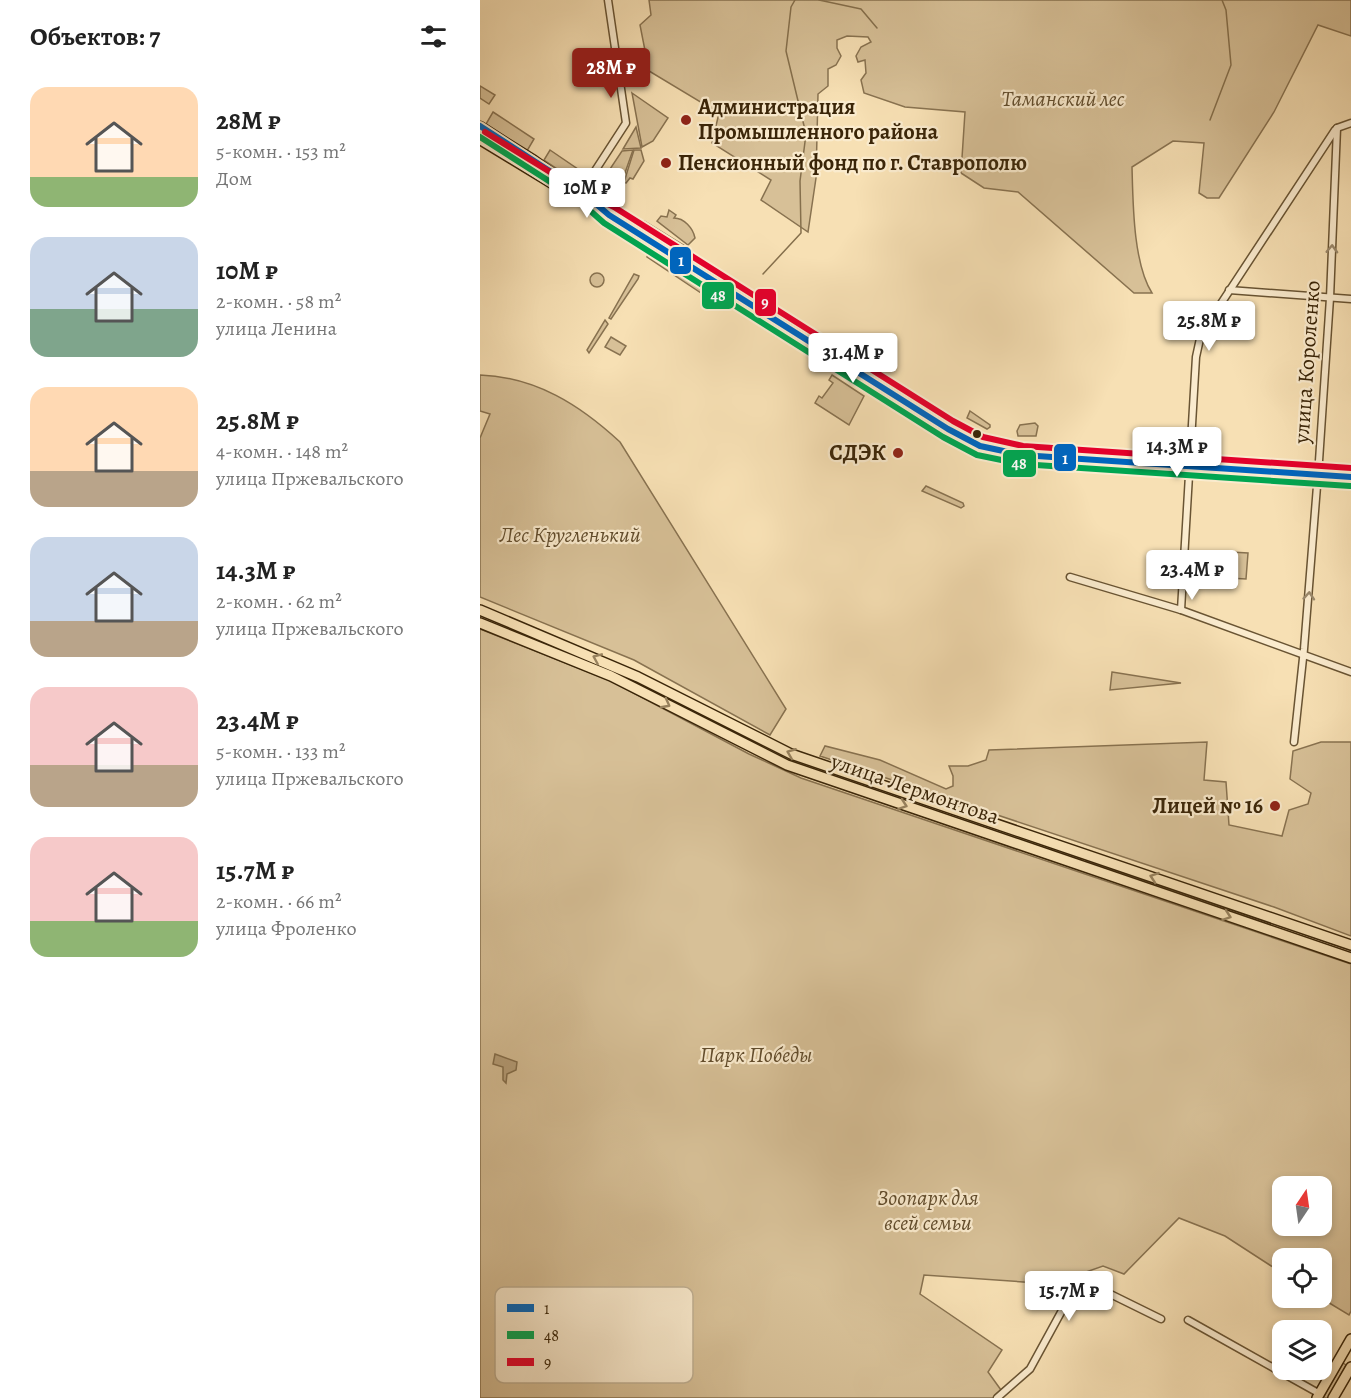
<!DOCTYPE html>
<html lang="ru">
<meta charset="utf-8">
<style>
body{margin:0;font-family:Alegreya,serif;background:#f2f2f2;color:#222;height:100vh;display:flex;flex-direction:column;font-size:22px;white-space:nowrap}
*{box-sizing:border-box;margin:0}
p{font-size:20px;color:#767676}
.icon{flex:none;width:33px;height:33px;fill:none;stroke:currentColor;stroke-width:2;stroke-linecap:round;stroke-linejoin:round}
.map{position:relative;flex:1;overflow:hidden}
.panel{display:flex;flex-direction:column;background:#fff;width:480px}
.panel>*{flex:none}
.needle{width:39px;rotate:13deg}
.fabs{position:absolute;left:792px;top:1176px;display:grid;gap:12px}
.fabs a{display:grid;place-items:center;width:60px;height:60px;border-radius:12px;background:#fff;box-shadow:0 3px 9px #0003;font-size:30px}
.price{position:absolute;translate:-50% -51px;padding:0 14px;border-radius:6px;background:#fff;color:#222;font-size:20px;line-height:39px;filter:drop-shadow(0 2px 3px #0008)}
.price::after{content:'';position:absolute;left:50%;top:36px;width:18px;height:14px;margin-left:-9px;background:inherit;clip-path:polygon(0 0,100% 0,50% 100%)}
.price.on{background:#8f2418;color:#fff}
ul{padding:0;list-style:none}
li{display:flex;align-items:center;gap:18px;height:150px;padding:0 30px}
li span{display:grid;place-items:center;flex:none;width:168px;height:120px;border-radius:18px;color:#555}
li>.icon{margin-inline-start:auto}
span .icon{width:72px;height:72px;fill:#fffc;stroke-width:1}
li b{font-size:26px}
h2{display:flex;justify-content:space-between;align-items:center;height:72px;padding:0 30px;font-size:26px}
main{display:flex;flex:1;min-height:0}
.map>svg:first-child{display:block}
.green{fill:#d7c097;stroke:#887250;stroke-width:1.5;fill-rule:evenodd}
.water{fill:#b7a07a;stroke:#856f4c;stroke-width:1.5}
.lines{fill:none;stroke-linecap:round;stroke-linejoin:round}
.stream{stroke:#856f4c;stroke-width:1.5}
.street-casing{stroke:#695433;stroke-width:9}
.secondary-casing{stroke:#3a2508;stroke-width:11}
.primary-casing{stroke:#3a2508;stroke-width:12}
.street{stroke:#faebce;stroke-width:6}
.secondary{stroke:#faebce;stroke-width:8}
.primary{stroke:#f7e0b4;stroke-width:9}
.bus-1-casing{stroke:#faebce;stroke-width:10}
.bus-2-casing{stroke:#faebce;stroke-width:10}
.bus-3-casing{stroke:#faebce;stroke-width:10}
.bus-1{stroke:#0065bd;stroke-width:6}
.bus-2{stroke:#00a651;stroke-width:6}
.bus-3{stroke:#e4002b;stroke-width:6}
.oneway{stroke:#9a886b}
.oneway2{stroke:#98825e}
.poi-dot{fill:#8f2418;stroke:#faebce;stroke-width:2}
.bus-dot{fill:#3a2508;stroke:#faebce;stroke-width:2}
.labels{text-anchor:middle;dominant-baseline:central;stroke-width:4.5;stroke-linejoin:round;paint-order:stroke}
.park-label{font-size:22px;font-style:italic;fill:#614c2c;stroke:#faebce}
.poi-label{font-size:22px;font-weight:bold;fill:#3a2508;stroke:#faebce;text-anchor:start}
.street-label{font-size:22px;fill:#3a2508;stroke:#faebce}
.key{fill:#faebce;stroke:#c0b093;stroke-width:1.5}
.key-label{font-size:16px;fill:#3a2508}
.line-badge{stroke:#faebce;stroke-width:2}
.badge-label{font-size:16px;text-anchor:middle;font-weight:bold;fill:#fff}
</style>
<main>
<section class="panel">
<h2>Объектов: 7<svg class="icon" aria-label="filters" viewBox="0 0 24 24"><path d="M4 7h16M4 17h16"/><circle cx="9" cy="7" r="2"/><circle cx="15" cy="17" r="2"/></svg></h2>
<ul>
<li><span style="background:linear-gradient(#ffd9b3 75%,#8fb573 0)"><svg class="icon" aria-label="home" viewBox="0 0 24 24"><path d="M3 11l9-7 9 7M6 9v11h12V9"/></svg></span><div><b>28M ₽</b><p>5-комн. · 153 m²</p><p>Дом</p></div></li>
<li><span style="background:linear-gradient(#c9d6e8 60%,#7fa58c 0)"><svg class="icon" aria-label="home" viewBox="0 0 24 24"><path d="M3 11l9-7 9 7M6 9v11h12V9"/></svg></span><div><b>10M ₽</b><p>2-комн. · 58 m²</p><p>улица Ленина</p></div></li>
<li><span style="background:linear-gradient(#ffd9b3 70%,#b9a48a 0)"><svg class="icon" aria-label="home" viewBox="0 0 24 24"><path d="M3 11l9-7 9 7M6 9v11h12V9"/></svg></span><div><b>25.8M ₽</b><p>4-комн. · 148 m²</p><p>улица Пржевальского</p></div></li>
<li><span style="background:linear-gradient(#c9d6e8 70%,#b9a48a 0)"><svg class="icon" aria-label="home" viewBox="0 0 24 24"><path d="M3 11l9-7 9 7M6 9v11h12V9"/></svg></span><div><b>14.3M ₽</b><p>2-комн. · 62 m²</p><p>улица Пржевальского</p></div></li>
<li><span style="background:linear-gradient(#f6c9c9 65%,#b9a48a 0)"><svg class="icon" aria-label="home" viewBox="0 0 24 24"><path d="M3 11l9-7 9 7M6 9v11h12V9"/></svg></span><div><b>23.4M ₽</b><p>5-комн. · 133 m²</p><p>улица Пржевальского</p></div></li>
<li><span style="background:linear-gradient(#f6c9c9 70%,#8fb573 0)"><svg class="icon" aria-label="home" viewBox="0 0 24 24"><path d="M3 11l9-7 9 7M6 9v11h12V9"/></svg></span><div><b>15.7M ₽</b><p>2-комн. · 66 m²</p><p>улица Фроленко</p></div></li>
</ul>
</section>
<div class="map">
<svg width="871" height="1398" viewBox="0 0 871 1398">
<rect width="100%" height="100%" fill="#f7e0b4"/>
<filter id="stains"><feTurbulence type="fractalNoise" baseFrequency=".00333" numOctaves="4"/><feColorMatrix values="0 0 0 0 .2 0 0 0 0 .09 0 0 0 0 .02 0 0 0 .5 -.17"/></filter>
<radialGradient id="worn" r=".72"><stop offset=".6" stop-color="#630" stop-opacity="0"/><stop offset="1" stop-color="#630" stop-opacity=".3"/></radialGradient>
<!-- green -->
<g class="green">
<path d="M169,0H871V36L838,25L794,112L739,198H727L719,193L724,143L693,141L652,167C653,202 653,263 672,293H654L538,192L504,188L481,173L485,112L425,107L384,93L381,80L386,73L385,60L378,62L376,56L381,47L391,42L388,37L367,36L357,40V48L361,56L356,65L348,69V86L338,94L336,178L328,232L281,200L291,180L232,143L239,113L169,71L160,25L171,15Z"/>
<polygon points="0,86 15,95 9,104 0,98"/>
<polygon points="152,93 188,118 173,141 162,147"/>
<polygon points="13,112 54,139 47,151 6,124"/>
<polygon points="156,127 161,148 143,149"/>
<polygon points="0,130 73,178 71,180 0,135"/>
<polygon points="70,150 108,176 104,181 98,183 64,160"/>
<polygon points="153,150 140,187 137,186 135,190 122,181 142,151"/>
<polygon points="154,150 161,150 164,161 153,179 150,178 146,183 144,182"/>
<polygon points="114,179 117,181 115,184 129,193 126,197 131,201 112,191 110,185"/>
<path d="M189,210L196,215L194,218C204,218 213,228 215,238L208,245L177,221L181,216L187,217Z"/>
<polygon points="164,221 210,249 205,251 169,228"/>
<polygon points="168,254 224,288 225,292 221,293 167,257"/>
<circle cx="117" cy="280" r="7"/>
<polygon points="154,274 159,276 158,279 131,319 129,318"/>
<polygon points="271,313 301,331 299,338 268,318"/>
<polygon points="125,320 128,324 109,353 107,350"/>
<polygon points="131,337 146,346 140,355 125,347"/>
<path d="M0,375C56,377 100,405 140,442L306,709L290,735L154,660L0,597V438L10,414L0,411Z"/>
<polygon points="352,375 384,396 369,425 335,403 339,396 342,398 353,383 349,380"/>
<polygon points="490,411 510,425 510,427 507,429 487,418"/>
<polygon points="555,423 558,426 556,436 538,436 537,431 540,425"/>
<polygon points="446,486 483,503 484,506 481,508 442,491"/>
<polygon points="750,552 768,553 766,579 749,578"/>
<polygon points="0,615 128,668 129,670 0,619"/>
<path d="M0,629L131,681L269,754L321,778L871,964V1311L869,1315L841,1298L842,1258H802V1273L745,1236L699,1218L644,1274L623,1266L572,1284L444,1275L440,1294L522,1350L508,1372L521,1390L513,1398H0ZM802,1186H842V1226H802Z"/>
<polygon points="137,672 302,755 302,757 135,674"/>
<polygon points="632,672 701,683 630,690"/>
<polygon points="727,742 724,780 746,782 749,825 802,836 809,810 828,804 831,793 810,779 813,751 841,742 871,742 871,936 794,907 340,756 345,746 400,760 466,789 473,786 473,776 469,766 488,766 506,760 509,750"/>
<polygon points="311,758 600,857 602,860 310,762"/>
<polygon points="606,861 871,950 871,953 608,864"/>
<polygon points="863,1363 866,1365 848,1398 843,1398"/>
</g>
<!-- water -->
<polygon class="water" points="15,1054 37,1062 36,1070 27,1074 26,1083 23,1080 23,1067 13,1064"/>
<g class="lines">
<!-- stream -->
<g class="stream">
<polyline points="339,0 381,9 397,28"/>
<polyline points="730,120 751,65 746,10 742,0"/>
<polyline points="283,274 321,233 320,181 326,134 306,51 311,7 315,0"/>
</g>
<defs>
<g id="street">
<polyline points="857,128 871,123"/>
<polyline points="98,197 146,123 128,0"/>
<polyline points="749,290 871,299"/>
<polyline points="590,577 701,610 871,672"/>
<polyline points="701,610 716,357 721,334 855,130"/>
<polyline points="814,742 824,649 839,461 850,298 857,128"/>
<polyline points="708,1320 840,1394"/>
<path d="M517,1398L550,1369L591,1294C599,1287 606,1286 616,1287L681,1319"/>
</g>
<g id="secondary">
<polyline points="0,126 54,160 117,205"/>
<polyline points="0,140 97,199 129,215 468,429 500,446 542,455 871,477"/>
</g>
<g id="primary">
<polyline points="0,610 158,677 311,754 871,945"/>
<polyline points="0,623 131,676 307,765 871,958"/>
<polyline points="837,1398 871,1339"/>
<polyline points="853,1398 871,1367"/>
</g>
</defs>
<!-- street casing -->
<use href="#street" class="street-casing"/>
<!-- secondary casing -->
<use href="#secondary" class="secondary-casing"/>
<!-- primary casing -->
<use href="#primary" class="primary-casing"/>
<!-- street -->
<use href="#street" class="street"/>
<!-- secondary -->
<use href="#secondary" class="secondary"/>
<!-- primary -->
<use href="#primary" class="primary"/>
<defs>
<polyline id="bus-1" points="0,126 102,192 129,215 468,429 500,446 542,455 871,477"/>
<polyline id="bus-2" points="0,137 97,199 124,223 463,437 497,455 541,464 870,486"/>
<polyline id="bus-3" points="5,132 101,191 134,207 473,421 503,437 543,446 871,468"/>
</defs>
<!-- bus-1 casing -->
<use href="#bus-1" class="bus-1-casing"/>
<!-- bus-2 casing -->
<use href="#bus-2" class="bus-2-casing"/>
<!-- bus-3 casing -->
<use href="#bus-3" class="bus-3-casing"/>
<!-- bus-1 -->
<use href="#bus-1" class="bus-1"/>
<!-- bus-2 -->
<use href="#bus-2" class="bus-2"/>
<!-- bus-3 -->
<use href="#bus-3" class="bus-3"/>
</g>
<!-- one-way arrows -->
<defs><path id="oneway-chevron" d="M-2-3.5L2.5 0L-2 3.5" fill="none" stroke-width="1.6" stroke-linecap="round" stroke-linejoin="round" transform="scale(1.5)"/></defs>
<g class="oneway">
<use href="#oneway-chevron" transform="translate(852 249) rotate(-88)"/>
<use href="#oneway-chevron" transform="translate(829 596) rotate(-86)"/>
</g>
<g class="oneway2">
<use href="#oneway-chevron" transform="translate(117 658) rotate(-157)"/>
<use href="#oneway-chevron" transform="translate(186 704) rotate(28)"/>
<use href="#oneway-chevron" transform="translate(311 753) rotate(-158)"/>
<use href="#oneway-chevron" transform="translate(423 805) rotate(19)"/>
<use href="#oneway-chevron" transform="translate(674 877) rotate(-161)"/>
<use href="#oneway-chevron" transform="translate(747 916) rotate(19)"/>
</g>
<!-- markers -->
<g class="poi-dot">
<circle cx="206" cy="120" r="6"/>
<circle cx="186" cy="163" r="6"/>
<circle cx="418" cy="453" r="6"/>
<circle cx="795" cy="806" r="6"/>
</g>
<circle class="bus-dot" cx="497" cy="434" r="5"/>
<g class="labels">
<!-- park labels -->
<g class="park-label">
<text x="583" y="99">Таманский лес</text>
<text x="90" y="535">Лес Кругленький</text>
<text x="276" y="1055">Парк Победы</text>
<text x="448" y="1198">Зоопарк для<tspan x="448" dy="25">всей семьи</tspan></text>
</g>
<!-- poi labels -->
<g class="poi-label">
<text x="218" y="107">Администрация<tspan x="218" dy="25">Промышленного района</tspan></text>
<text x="198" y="163">Пенсионный фонд по г. Ставрополю</text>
<text x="406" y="453" text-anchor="end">СДЭК</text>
<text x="783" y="806" text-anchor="end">Лицей № 16</text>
</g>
<!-- street labels -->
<g class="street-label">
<text transform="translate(827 362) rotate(-86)">улица Короленко</text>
<text transform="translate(435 789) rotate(19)">улица Лермонтова</text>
</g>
</g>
<!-- legend -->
<rect x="15" y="1287" width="198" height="96" rx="9" class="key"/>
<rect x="27" y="1304" width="27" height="8" fill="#0065bd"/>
<rect x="27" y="1331" width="27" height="8" fill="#00a651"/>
<rect x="27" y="1358" width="27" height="8" fill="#e4002b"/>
<g class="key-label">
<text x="64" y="1314">1</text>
<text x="64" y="1341">48</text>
<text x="64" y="1368">9</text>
</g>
<g class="line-badge">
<rect x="189" y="246" width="23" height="29" rx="6" fill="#0065bd"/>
<rect x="221" y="281" width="34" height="29" rx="6" fill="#00a651"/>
<rect x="274" y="288" width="23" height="29" rx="6" fill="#e4002b"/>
<rect x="573" y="443" width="24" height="29" rx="6" fill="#0065bd"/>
<rect x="522" y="449" width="35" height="29" rx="6" fill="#00a651"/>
</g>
<g class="badge-label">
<text x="201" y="266">1</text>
<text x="238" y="301">48</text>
<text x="285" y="308">9</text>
<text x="585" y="464">1</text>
<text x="539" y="469">48</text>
</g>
<rect width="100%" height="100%" filter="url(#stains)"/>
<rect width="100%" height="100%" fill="url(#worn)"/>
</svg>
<div class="fabs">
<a><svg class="needle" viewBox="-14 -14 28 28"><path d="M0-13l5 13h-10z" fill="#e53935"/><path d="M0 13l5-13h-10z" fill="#767676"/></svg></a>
<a><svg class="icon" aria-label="locate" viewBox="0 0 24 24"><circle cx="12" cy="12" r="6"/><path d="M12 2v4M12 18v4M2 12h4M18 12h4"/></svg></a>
<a><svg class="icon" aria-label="layers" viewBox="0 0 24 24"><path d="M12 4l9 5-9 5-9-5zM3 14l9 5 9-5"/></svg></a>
</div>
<b class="price on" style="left:131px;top:99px">28M ₽</b>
<b class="price" style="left:107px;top:219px">10M ₽</b>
<b class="price" style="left:729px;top:352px">25.8M ₽</b>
<b class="price" style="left:373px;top:384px">31.4M ₽</b>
<b class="price" style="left:697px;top:478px">14.3M ₽</b>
<b class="price" style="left:712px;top:601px">23.4M ₽</b>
<b class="price" style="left:589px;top:1322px">15.7M ₽</b>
</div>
</main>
